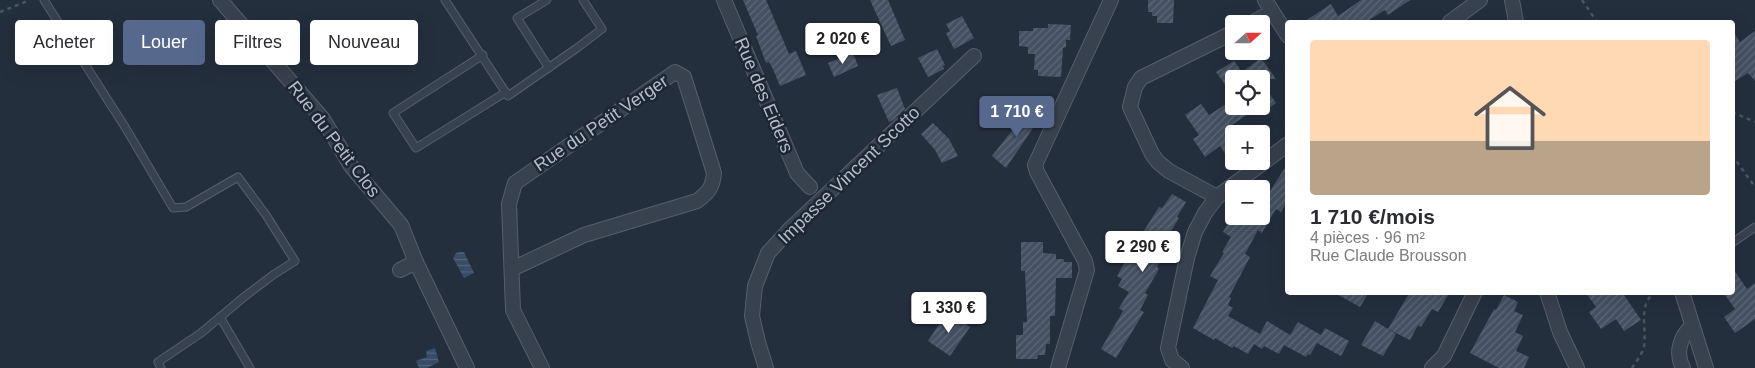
<!DOCTYPE html>
<html lang="fr">
<meta charset="utf-8">
<style>
body{margin:0;font-family:Arial,sans-serif;background:#f7f7f7;color:#2b2b33;height:100vh;display:flex;flex-direction:column;font-size:19px;white-space:nowrap}
*{box-sizing:border-box;margin:0}
p{font-size:16px;color:#7c7c81}
.icon{flex:none;width:28px;height:28px;fill:none;stroke:currentColor;stroke-width:2;stroke-linecap:round;stroke-linejoin:round}
.map{position:relative;flex:1;overflow:hidden}
.details{position:absolute;left:1285px;top:20px;width:450px;height:275px;display:flex;flex-direction:column;background:#fff;border-radius:5px;box-shadow:0 5px 20px #0002}
.details>*{flex:none}
.banner{position:absolute;left:15px;top:20px;width:475px;height:45px;display:flex;gap:10px}
.needle{width:32px;rotate:69deg}
.tools{position:absolute;left:1225px;top:15px;display:grid;gap:10px}
.tools a{display:grid;place-items:center;width:45px;height:45px;border-radius:5px;background:#fff;box-shadow:0 5px 20px #0002;font-size:25px}
.price{position:absolute;translate:-50% -42px;padding:0 11px;border-radius:5px;background:#fff;color:#222;font-size:16px;line-height:32px;filter:drop-shadow(0 1px 2px #0008)}
.price::after{content:'';position:absolute;left:50%;top:30px;width:15px;height:11px;margin-left:-8px;background:inherit;clip-path:polygon(0 0,100% 0,50% 100%)}
.price.active{background:#56698c;color:#fff}
ul{padding:0;list-style:none}
li{display:grid;align-content:center;gap:10px;height:265px;padding:0 25px}
li+li{border-top:1px solid #e1e1e2}
li span{display:grid;place-items:center;height:155px;border-radius:5px;color:#555}
li>.icon{margin-inline-start:auto}
span .icon{width:90px;height:90px;fill:#fffc;stroke-width:1}
li b{font-size:21px}
.tag{padding:0 18px;border-radius:5px;background:#fff;box-shadow:0 5px 20px #0002;font-size:18px;line-height:45px}
.tag.active{background:#56698c;color:#fff}
.map>svg:first-child{display:block}
.water{fill:url(#water-rules)}
.building{fill:url(#building-hatch)}
.lines{fill:none;stroke-linecap:round;stroke-linejoin:round}
.service-casing{stroke:#565f6c;stroke-width:9}
.minor-casing{stroke:#565f6c;stroke-width:16}
.path{stroke:#44595c;stroke-width:2.5;stroke-dasharray:4 4;stroke-linecap:butt}
.service{stroke:#38414e;stroke-width:7}
.minor{stroke:#38414e;stroke-width:14}
.labels{text-anchor:middle;dominant-baseline:central;stroke-width:5;stroke-linejoin:round;paint-order:stroke}
.street-label{font-size:18px;fill:#b4bcc9;stroke:#1d2633}
</style>
<div class="map">
<svg width="1755" height="368" viewBox="0 0 1755 368">
<defs>
<pattern id="water-rules" width="6" height="5" patternUnits="userSpaceOnUse" patternTransform="scale(1.25)"><rect width="6" height="5" fill="#394c67"/><path d="M0 2.5h6" fill="none" stroke="#53647b"/></pattern>
<pattern id="building-hatch" width="6" height="6" patternUnits="userSpaceOnUse" patternTransform="scale(1.25)"><rect width="6" height="6" fill="#455162"/><path d="M-1 1l2-2M0 6l6-6M5 7l2-2" fill="none" stroke="#5d6877"/></pattern>
</defs>
<rect width="100%" height="100%" fill="#242f3e"/>
<!-- water -->
<g class="water">
<polygon points="459,252 464,252 474,273 464,278 453,258 456,253"/>
<polygon points="435,348 439,362 427,368 419,368 416,361 427,357 426,351"/>
</g>
<!-- building -->
<g class="building">
<polygon points="743,0 766,0 789,54 796,51 806,75 780,86 773,69 769,62 766,63 756,36 758,35"/>
<polygon points="870,0 888,0 905,40 891,46"/>
<polygon points="1148,0 1174,0 1173,23 1157,23 1157,16 1152,16 1152,12 1148,12"/>
<polygon points="1361,0 1410,0 1388,15 1385,10 1366,22 1304,22 1331,4 1338,16"/>
<polygon points="962,16 974,38 954,49 946,33 950,31 946,24"/>
<polygon points="1048,24 1071,25 1070,40 1066,40 1066,47 1063,48 1061,77 1038,76 1038,70 1034,70 1035,54 1028,54 1028,47 1019,46 1019,31 1033,31 1033,28 1048,28"/>
<polygon points="1732,30 1740,42 1755,31 1755,81 1748,73 1732,83"/>
<polygon points="937,49 945,65 943,66 944,69 928,77 918,58"/>
<polygon points="853,53 858,66 834,77 828,63"/>
<polygon points="1261,58 1276,79 1234,79 1234,97 1216,72 1234,61 1242,72"/>
<polygon points="1261,82 1276,103 1261,114"/>
<polygon points="897,88 905,109 893,120 889,122 877,95"/>
<polygon points="1234,99 1234,106 1260,106 1229,127 1234,133 1234,167 1220,146 1205,157 1193,139 1199,135 1185,115 1201,104 1209,115"/>
<polygon points="1031,106 1041,116 1006,168 992,156"/>
<polygon points="933,123 949,139 958,156 942,163 935,150 921,134"/>
<polygon points="1288,163 1288,200 1281,212 1276,209 1261,234 1261,230 1260,232 1258,230 1245,254 1250,257 1229,297 1231,298 1228,305 1233,308 1228,316 1260,334 1267,321 1290,335 1298,322 1321,335 1319,339 1325,328 1349,341 1341,356 1317,343 1310,355 1308,354 1306,357 1284,345 1279,354 1264,346 1262,349 1254,344 1248,354 1234,346 1232,348 1215,338 1214,340 1193,328 1218,280 1210,276 1224,253 1222,252 1231,237 1223,232 1232,216 1261,216 1261,190 1268,194"/>
<polygon points="1172,194 1186,202 1177,217 1179,218 1165,241 1167,242 1162,250 1166,253 1157,267 1159,269 1145,293 1148,295 1140,310 1144,312 1116,358 1101,349 1123,311 1119,308 1129,292 1118,286 1122,279 1117,276 1126,260 1132,264 1147,242 1140,237 1159,207 1162,208"/>
<polygon points="1021,242 1043,242 1043,253 1056,254 1056,259 1064,259 1064,262 1072,262 1072,278 1056,278 1055,316 1050,316 1050,344 1046,344 1045,355 1038,355 1037,359 1016,359 1016,335 1023,335 1023,322 1027,322 1025,271 1021,271"/>
<polygon points="1732,267 1747,289 1755,283 1755,319 1735,333 1724,317 1735,309 1723,292 1732,292"/>
<polygon points="1333,292 1369,292 1360,307"/>
<polygon points="1410,292 1450,292 1438,312 1432,309 1421,327 1418,325 1410,340 1388,329"/>
<polygon points="1585,292 1622,292 1641,320 1624,331 1616,319 1601,329 1589,312 1596,307"/>
<polygon points="1504,295 1518,302 1514,311 1523,315 1515,332 1523,336 1516,351 1529,357 1524,368 1499,368 1470,353 1494,309 1496,310"/>
<polygon points="947,312 970,327 950,356 928,341"/>
<polygon points="1375,321 1396,334 1383,356 1361,345"/>
</g>
<g class="lines">
<defs>
<g id="service">
<polyline points="44,0 125,127 173,208 186,207 238,177 266,215 295,261 273,275 244,297 201,333 158,362 161,368"/>
<polyline points="445,0 508,96 577,48 602,29 583,0"/>
<polyline points="547,0 517,18 549,68"/>
<polyline points="483,55 393,113 416,148 506,92"/>
<polyline points="1732,243 1755,227"/>
<polyline points="220,317 250,368"/>
</g>
<g id="minor">
<polyline points="220,0 323,119 351,166 401,225 416,262 467,368"/>
<polyline points="724,0 797,173 810,187"/>
<polyline points="1265,0 1288,36"/>
<polyline points="1512,0 1516,22"/>
<polyline points="1450,22 1480,0"/>
<polyline points="1250,24 1272,12"/>
<polyline points="1217,197 1169,171 1158,162 1152,154 1130,107 1135,87 1141,78 1234,32"/>
<path d="M512,269L584,235L697,201C708,193 713,187 714,173L684,77L675,72L515,183L509,204L513,310L542,368"/>
<polyline points="400,270 416,262"/>
<polyline points="1547,292 1560,332 1577,368"/>
<polyline points="1682,292 1706,368"/>
<polyline points="766,368 758,342 752,316 755,286 768,253 791,228 974,56"/>
<polyline points="1058,368 1087,270 1085,261 1037,172 1035,165 1111,0"/>
<polyline points="1182,368 1172,360 1168,348 1187,258 1195,232 1205,213 1217,197 1288,144"/>
<polyline points="1432,368 1444,356 1475,292"/>
<path d="M1683,368C1675,353 1680,337 1692,326"/>
</g>
</defs>
<!-- service casing -->
<use href="#service" class="service-casing"/>
<!-- minor casing -->
<use href="#minor" class="minor-casing"/>
<!-- path -->
<g class="path">
<polyline points="1582,0 1597,22"/>
<polyline points="0,12 30,0"/>
<polyline points="1732,112 1755,122"/>
<polyline points="1732,155 1755,187"/>
<path d="M1632,368C1636,362 1642,354 1644,347C1647,330 1637,302 1656,292"/>
</g>
<!-- service -->
<use href="#service" class="service"/>
<!-- minor -->
<use href="#minor" class="minor"/>
</g>
<g class="labels">
<!-- street labels -->
<g class="street-label">
<text transform="translate(764 95) rotate(67)">Rue des Eiders</text>
<text transform="translate(601 123) rotate(-34)">Rue du Petit Verger</text>
<text transform="translate(334 139) rotate(53)">Rue du Petit Clos</text>
<text transform="translate(849 175) rotate(-44)">Impasse Vincent Scotto</text>
</g>
</g>
</svg>
<div class="tools">
<a><svg class="needle" viewBox="-14 -14 28 28"><path d="M0-13l5 13h-10z" fill="#e53935"/><path d="M0 13l5-13h-10z" fill="#7c7c81"/></svg></a>
<a><svg class="icon" aria-label="locate" viewBox="0 0 24 24"><circle cx="12" cy="12" r="6"/><path d="M12 2v4M12 18v4M2 12h4M18 12h4"/></svg></a>
<a>+</a>
<a>−</a>
</div>
<b class="price" style="left:843px;top:65px">2 020 €</b>
<b class="price active" style="left:1017px;top:138px">1 710 €</b>
<b class="price" style="left:1143px;top:273px">2 290 €</b>
<b class="price" style="left:949px;top:334px">1 330 €</b>
<div class="banner">
<a class="tag">Acheter</a>
<a class="tag active">Louer</a>
<a class="tag">Filtres</a>
<a class="tag">Nouveau</a>
</div>
<section class="details">
<ul>
<li><span style="background:linear-gradient(#ffd9b3 65%,#b9a48a 0)"><svg class="icon" aria-label="home" viewBox="0 0 24 24"><path d="M3 11l9-7 9 7M6 9v11h12V9"/></svg></span><div><b>1 710 €/mois</b><p>4 pièces · 96 m²</p><p>Rue Claude Brousson</p></div></li>
</ul>
</section>
</div>
